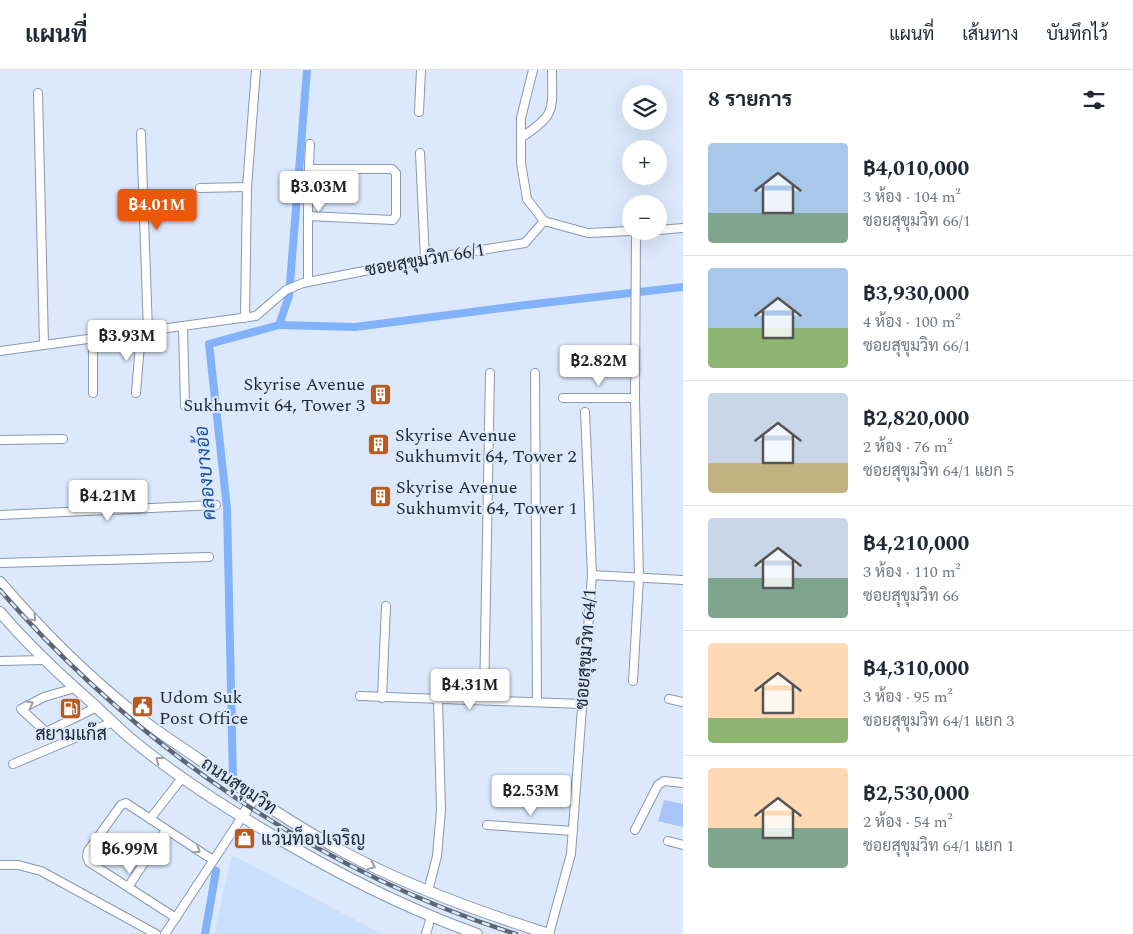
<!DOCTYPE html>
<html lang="th">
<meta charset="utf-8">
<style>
body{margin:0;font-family:Spectral,Sarabun,serif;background:#f2f2f3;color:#1f2937;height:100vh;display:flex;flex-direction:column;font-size:19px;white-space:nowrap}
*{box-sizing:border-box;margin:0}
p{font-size:16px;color:#747a83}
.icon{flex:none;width:28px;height:28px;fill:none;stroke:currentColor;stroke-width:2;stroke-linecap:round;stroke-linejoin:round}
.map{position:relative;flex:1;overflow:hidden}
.details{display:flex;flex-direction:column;background:#fff;width:450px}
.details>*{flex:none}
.buttons{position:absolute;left:622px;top:15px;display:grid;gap:10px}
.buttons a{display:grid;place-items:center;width:45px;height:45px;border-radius:50%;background:#fff;box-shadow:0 5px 20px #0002;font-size:25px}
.price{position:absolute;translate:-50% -42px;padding:0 11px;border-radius:5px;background:#fff;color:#222;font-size:16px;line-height:32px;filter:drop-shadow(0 1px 2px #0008)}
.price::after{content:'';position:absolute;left:50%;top:30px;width:15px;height:11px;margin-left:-8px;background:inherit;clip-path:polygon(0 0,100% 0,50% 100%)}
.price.selected{background:#ea580c;color:#fff}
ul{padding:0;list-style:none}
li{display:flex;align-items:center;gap:15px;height:125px;padding:0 25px}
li+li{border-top:1px solid #e0e1e3}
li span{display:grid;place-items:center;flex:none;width:140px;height:100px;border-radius:5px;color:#555}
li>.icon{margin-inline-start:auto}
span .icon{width:60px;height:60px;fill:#fffc;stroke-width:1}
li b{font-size:21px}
h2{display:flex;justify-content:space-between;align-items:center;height:60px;padding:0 25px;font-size:21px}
header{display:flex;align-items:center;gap:30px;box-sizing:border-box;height:70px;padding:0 25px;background:#fff;border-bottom:1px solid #e0e1e3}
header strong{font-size:24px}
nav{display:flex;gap:28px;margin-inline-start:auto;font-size:18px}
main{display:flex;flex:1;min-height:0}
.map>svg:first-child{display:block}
.built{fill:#cbdffe}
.green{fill:#a7c6f7}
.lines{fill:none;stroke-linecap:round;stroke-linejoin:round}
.canal{stroke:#82b2f9;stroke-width:8}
.minor-casing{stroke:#8998af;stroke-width:10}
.major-casing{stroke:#8998af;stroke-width:12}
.minor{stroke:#fff;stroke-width:8}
.major{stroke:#fff;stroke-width:10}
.rail-casing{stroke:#5d6672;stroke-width:4.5}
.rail{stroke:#dce9fd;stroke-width:2.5;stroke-dasharray:8;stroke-linecap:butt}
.oneway{stroke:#9b9ea2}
.labels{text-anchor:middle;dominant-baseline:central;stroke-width:4;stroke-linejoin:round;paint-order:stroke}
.street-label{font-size:18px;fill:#212831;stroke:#dce9fd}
.poi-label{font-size:18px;fill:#212831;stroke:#dce9fd;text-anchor:start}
.water-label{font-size:19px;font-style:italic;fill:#1751a4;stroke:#dce9fd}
</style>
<header>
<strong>แผนที่</strong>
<nav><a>แผนที่</a><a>เส้นทาง</a><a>บันทึกไว้</a></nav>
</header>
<main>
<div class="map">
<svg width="683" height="864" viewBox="0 0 683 864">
<rect width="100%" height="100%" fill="#dce9fd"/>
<!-- built -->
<polygon class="built" points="234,786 382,864 214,864 231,788"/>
<!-- green -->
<polygon class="green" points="664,730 683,734 683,757 658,751"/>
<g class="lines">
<!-- canal -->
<g class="canal">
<polyline points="279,255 355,257 526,235 683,217"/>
<polyline points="233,710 227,438 209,274 279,255 289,226 307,0"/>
<polyline points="205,864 216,801"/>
</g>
<defs>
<g id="minor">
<polyline points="533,0 521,48 521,93 527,129 544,151"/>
<polyline points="38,23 44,275"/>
<polyline points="419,42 421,0"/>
<polyline points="141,63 148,261"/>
<path d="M521,68C557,43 552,42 552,0"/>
<polyline points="420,83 425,189"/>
<polyline points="200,118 247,117"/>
<polyline points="308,146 393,150 396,146 396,103 392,99 309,99"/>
<polyline points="544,151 588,163 631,161"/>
<polyline points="659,160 683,158"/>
<polyline points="308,212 308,118 310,74"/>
<polyline points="245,248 247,117 256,0"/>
<polyline points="183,256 185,336"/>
<polyline points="0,281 256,246 286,220 303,213 425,189 525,173 544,151"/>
<polyline points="535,303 537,632"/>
<polyline points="93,323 93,268"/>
<polyline points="136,323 141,262"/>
<polyline points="563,328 635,328"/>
<polyline points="585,342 592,505"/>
<polyline points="0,370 63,369"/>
<polyline points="0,445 216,435"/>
<polyline points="0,493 209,487"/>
<polyline points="0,591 44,590"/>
<polyline points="633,611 639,508 635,328 636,161"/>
<polyline points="75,618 44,627 21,639 46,662 97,637"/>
<polyline points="360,626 582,634"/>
<polyline points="382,628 386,536"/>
<polyline points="669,629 683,632"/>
<polyline points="484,630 490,303"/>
<polyline points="13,694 113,652"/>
<polyline points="150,749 182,708"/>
<polyline points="487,755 573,761"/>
<polyline points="635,760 658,715 664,711 683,713"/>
<polyline points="668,771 683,775"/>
<polyline points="0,795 18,795 41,801 156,864"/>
<polyline points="128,817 166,760"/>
<polyline points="428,821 437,786 441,740 438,628"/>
<polyline points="176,848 89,792 87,787 88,781 121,735 126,733 213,790"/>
<polyline points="165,864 242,747"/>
<polyline points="426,864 431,847"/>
<polyline points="549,864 571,784 592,505 683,510"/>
</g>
<g id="major">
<path d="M0,512C42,561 87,606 138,646C157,662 179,675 200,690C246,722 292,754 342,781C407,816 479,842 549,864"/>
<path d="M0,542C28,575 59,604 91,632C104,644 117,657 130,668C172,703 218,733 264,760C332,801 402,837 477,864"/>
<polyline points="242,747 254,728"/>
</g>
</defs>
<!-- minor casing -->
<use href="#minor" class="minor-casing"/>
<!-- major casing -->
<use href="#major" class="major-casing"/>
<!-- minor -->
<use href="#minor" class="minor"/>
<!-- major -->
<use href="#major" class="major"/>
<defs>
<path id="rail" d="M0,520C137,677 317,801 516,864"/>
</defs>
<!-- rail casing -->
<use href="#rail" class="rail-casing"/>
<!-- rail -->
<use href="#rail" class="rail"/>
</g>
<!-- one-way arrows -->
<defs><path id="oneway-chevron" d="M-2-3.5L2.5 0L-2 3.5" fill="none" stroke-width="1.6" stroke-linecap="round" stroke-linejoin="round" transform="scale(1.25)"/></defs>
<g class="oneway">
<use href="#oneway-chevron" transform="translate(33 548) rotate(47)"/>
<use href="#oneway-chevron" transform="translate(30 634) rotate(-28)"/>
<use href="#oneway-chevron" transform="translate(159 690) rotate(-142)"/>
<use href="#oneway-chevron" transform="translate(197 780) rotate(33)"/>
<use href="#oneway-chevron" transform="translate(372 796) rotate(25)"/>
</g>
<!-- icons -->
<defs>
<symbol id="building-square" viewBox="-11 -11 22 22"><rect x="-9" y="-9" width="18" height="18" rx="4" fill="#bb5a1a" stroke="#dce9fd"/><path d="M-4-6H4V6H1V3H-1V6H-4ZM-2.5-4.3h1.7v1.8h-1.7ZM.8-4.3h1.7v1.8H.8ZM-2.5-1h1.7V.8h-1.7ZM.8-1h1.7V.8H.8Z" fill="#fff"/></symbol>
<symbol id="civic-square" viewBox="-11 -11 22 22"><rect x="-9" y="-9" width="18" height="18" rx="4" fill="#bb5a1a" stroke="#dce9fd"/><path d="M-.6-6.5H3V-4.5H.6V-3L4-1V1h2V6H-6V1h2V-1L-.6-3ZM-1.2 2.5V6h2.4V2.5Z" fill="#fff"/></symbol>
<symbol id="fuel-square" viewBox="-11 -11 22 22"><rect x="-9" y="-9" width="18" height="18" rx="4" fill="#bb5a1a" stroke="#dce9fd"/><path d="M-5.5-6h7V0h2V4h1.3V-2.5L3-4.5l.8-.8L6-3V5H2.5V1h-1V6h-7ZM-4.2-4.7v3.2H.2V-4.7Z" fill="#fff"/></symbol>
<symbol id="shop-square" viewBox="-11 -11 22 22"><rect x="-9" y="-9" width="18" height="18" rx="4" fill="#bb5a1a" stroke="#dce9fd"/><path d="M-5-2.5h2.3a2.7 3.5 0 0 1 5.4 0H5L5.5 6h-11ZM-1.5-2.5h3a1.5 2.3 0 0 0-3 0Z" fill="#fff"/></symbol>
</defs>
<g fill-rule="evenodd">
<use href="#building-square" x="368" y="312" width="25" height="25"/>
<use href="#building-square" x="366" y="362" width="25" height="25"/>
<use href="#building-square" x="368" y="414" width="25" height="25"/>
<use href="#civic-square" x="130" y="624" width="25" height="25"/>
<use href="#fuel-square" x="58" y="626" width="25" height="25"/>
<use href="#shop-square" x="232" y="756" width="25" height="25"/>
</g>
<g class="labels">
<!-- street labels -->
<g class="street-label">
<text transform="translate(425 190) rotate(-10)">ซอยสุขุมวิท 66/1</text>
<text transform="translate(586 579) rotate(-86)">ซอยสุขุมวิท 64/1</text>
<text transform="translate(239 716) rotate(34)">ถนนสุขุมวิท</text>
</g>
<!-- poi labels -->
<g class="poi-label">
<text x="365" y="314" text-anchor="end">Skyrise Avenue<tspan x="365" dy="21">Sukhumvit 64, Tower 3</tspan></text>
<text x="395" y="365">Skyrise Avenue<tspan x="395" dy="21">Sukhumvit 64, Tower 2</tspan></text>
<text x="396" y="417">Skyrise Avenue<tspan x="396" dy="21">Sukhumvit 64, Tower 1</tspan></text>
<text x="159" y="627">Udom Suk<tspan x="159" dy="21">Post Office</tspan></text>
<text x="71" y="664" text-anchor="middle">สยามแก๊ส</text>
<text x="261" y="769">แว่นท็อปเจริญ</text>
</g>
<!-- water labels -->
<g class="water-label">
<text transform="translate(206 403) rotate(-95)">คลองบางอ้อ</text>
</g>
</g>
</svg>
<div class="buttons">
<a><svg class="icon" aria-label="layers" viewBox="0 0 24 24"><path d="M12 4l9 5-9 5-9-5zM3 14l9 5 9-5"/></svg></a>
<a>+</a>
<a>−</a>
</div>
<b class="price" style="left:319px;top:143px">฿3.03M</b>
<b class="price selected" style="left:157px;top:161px">฿4.01M</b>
<b class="price" style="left:127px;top:292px">฿3.93M</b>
<b class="price" style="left:599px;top:317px">฿2.82M</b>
<b class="price" style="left:108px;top:452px">฿4.21M</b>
<b class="price" style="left:470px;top:641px">฿4.31M</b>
<b class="price" style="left:531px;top:747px">฿2.53M</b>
<b class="price" style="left:130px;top:805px">฿6.99M</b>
</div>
<section class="details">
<h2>8 รายการ<svg class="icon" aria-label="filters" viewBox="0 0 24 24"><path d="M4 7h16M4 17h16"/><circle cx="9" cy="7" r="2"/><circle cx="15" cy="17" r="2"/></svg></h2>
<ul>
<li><span style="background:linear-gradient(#a9c7e8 70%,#7fa58c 0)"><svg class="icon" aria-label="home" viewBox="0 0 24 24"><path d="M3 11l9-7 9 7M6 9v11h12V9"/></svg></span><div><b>฿4,010,000</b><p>3 ห้อง · 104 m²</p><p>ซอยสุขุมวิท 66/1</p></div></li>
<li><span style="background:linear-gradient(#a9c7e8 60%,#8fb573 0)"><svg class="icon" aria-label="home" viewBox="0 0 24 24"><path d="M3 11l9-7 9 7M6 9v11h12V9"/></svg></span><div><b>฿3,930,000</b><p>4 ห้อง · 100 m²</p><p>ซอยสุขุมวิท 66/1</p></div></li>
<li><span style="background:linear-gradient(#c9d6e8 70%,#c2b280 0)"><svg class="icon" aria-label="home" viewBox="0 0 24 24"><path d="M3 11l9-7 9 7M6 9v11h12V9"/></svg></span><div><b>฿2,820,000</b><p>2 ห้อง · 76 m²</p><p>ซอยสุขุมวิท 64/1 แยก 5</p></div></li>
<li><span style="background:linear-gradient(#c9d6e8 60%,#7fa58c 0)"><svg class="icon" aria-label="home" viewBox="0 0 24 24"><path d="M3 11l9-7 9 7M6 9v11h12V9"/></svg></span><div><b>฿4,210,000</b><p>3 ห้อง · 110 m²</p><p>ซอยสุขุมวิท 66</p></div></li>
<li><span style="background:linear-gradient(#ffd9b3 75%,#8fb573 0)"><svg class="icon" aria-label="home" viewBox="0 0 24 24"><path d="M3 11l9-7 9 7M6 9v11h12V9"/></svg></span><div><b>฿4,310,000</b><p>3 ห้อง · 95 m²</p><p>ซอยสุขุมวิท 64/1 แยก 3</p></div></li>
<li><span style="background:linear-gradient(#ffd9b3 60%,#7fa58c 0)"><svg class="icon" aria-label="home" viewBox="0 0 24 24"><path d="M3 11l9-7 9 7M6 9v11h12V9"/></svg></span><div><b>฿2,530,000</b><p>2 ห้อง · 54 m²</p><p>ซอยสุขุมวิท 64/1 แยก 1</p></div></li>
</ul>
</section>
</main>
